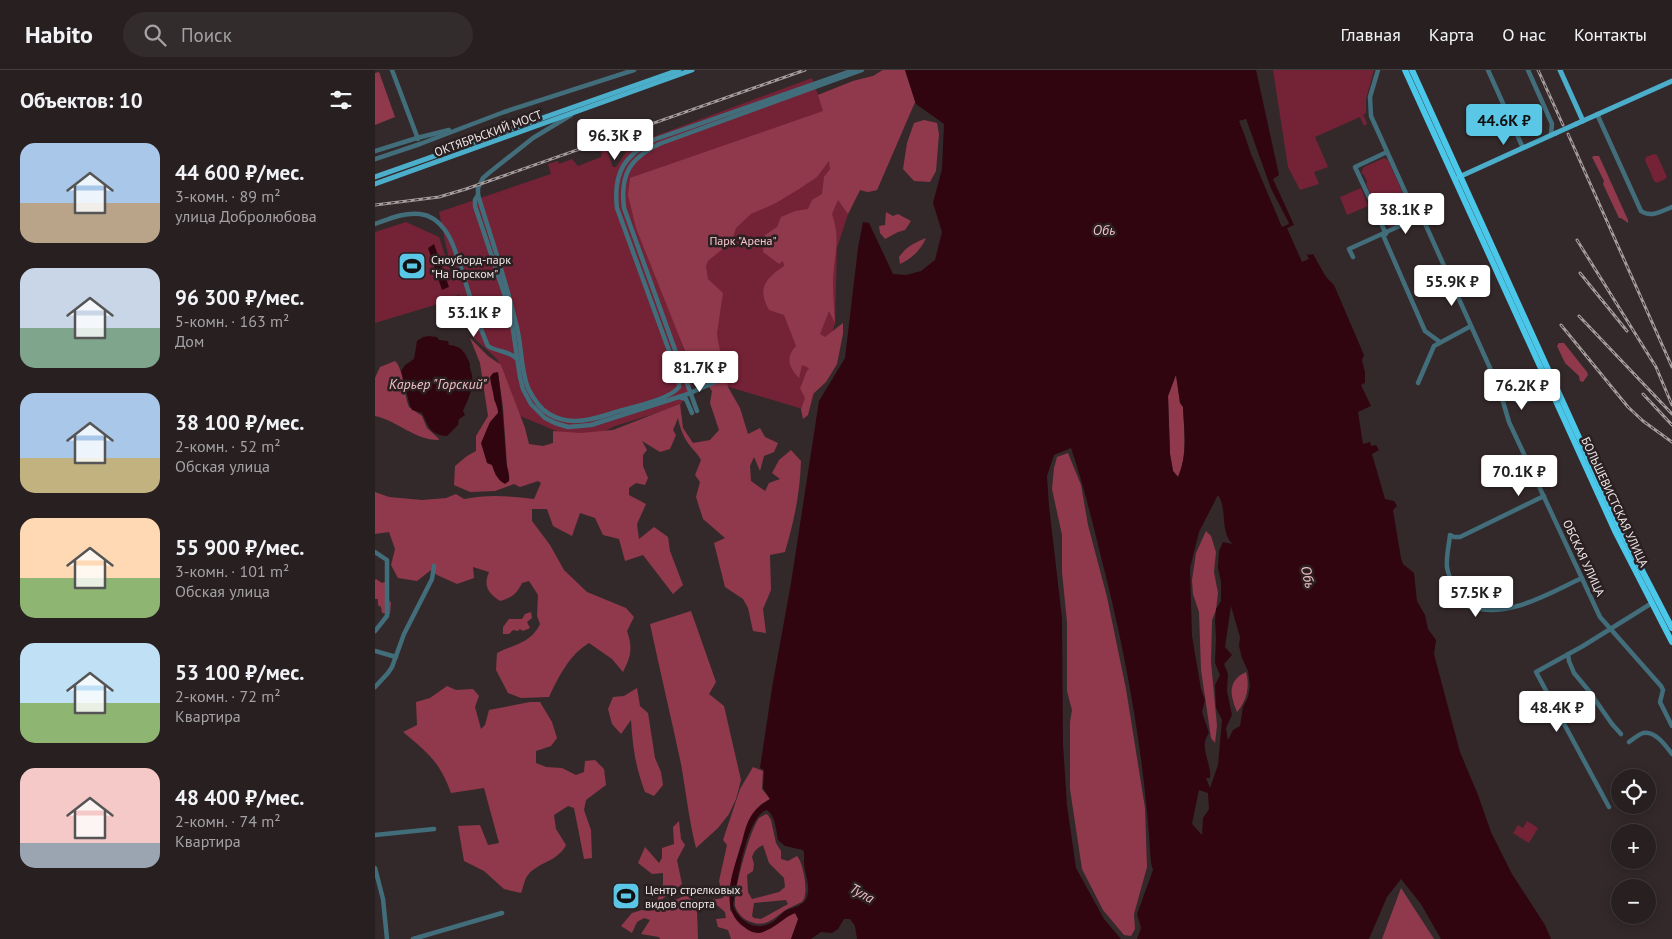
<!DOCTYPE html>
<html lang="ru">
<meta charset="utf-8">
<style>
body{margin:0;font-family:"PT Sans",sans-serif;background:#332c2d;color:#f1f3f6;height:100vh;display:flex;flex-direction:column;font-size:19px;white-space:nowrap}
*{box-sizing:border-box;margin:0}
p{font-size:16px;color:#a4a2a5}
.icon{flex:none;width:28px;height:28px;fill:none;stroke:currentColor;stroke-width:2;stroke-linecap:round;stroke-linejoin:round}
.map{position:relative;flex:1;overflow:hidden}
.details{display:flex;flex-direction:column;background:#271f20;width:375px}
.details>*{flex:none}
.buttons{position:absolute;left:1236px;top:699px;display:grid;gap:10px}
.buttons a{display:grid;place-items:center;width:45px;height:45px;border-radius:50%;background:#271f20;box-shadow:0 2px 12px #0003,0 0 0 1px #433d3e;font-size:25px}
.price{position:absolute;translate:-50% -42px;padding:0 11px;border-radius:5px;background:#fff;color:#222;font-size:16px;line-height:32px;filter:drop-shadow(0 1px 2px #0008)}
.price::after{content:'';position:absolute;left:50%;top:30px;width:15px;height:11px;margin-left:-8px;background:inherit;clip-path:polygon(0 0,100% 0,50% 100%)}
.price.active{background:#5bc7e7;color:#111}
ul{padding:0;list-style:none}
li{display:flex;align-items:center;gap:15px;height:125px;padding:0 20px}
li span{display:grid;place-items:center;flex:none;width:140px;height:100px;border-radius:15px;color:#555}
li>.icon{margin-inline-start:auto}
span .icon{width:60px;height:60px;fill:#fffc;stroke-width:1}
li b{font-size:21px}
h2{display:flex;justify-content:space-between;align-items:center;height:60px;padding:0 20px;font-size:21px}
header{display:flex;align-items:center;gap:30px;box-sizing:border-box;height:70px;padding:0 25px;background:#271f20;border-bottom:1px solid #433d3e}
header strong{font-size:24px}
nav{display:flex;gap:28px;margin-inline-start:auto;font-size:18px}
.search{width:350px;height:45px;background:#332c2d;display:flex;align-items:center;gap:12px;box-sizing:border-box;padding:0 18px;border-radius:28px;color:#a4a2a5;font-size:19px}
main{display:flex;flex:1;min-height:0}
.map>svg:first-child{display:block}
.green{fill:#742236}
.forest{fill:#90394c;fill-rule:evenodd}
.water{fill:#300510;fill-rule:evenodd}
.pier{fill:#34292a}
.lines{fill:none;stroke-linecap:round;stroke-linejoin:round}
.minor{stroke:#426e7b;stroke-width:4.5}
.major{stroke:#4baecb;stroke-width:5}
.highway{stroke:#4bc7ea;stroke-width:6}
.rail-casing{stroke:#a49b9c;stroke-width:3}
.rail{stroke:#2a1f21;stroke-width:1;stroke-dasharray:4;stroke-linecap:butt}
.major-bridge{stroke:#4baecb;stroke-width:5}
.labels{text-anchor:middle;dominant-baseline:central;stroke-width:5;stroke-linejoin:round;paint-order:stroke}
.street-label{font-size:12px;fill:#efe7e8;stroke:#2a1f21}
.park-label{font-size:12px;fill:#f9c5cc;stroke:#2a1f21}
.poi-label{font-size:12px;fill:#efe7e8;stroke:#2a1f21;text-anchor:start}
.water-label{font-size:14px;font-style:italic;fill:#f2bfc5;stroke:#2a1f21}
</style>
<header>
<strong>Habito</strong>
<div class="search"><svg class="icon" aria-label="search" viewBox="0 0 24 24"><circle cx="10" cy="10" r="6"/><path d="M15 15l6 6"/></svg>Поиск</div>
<nav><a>Главная</a><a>Карта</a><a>О нас</a><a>Контакты</a></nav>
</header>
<main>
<section class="details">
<h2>Объектов: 10<svg class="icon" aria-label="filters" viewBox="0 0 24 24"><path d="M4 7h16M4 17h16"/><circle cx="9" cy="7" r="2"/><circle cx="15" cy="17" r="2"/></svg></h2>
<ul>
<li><span style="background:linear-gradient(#a9c7e8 60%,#b9a48a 0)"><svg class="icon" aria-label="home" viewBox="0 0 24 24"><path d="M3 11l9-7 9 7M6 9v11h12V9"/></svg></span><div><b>44 600 ₽/мес.</b><p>3-комн. · 89 m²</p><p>улица Добролюбова</p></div></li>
<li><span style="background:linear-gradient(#c9d6e8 60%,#7fa58c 0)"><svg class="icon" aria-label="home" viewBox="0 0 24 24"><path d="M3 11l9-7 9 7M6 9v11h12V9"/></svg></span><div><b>96 300 ₽/мес.</b><p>5-комн. · 163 m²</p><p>Дом</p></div></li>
<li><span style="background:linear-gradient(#a9c7e8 65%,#c2b280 0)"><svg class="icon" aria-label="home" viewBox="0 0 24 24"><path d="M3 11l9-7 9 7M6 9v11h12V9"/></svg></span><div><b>38 100 ₽/мес.</b><p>2-комн. · 52 m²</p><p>Обская улица</p></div></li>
<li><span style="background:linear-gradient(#ffd9b3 60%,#8fb573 0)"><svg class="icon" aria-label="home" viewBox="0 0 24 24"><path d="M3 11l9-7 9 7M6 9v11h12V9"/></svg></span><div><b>55 900 ₽/мес.</b><p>3-комн. · 101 m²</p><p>Обская улица</p></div></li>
<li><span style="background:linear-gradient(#bfe0f5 60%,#8fb573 0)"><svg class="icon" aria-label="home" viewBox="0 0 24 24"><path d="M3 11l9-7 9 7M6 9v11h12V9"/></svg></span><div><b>53 100 ₽/мес.</b><p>2-комн. · 72 m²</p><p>Квартира</p></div></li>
<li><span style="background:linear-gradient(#f6c9c9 75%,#9aa5b1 0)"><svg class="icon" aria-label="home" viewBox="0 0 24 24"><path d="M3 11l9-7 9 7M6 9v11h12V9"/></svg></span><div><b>48 400 ₽/мес.</b><p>2-комн. · 74 m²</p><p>Квартира</p></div></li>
</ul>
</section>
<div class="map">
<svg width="1297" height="869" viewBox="0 0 1297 869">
<rect width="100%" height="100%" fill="#34292a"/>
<!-- green -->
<g class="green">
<polygon points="508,0 530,0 540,32 502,120 493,122 485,120 473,144 462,178 460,253 434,341 318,306 304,266 318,312 305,336 240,356 208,372 145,346 122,289 99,268 83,223 83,225 73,229 73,231 0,253 0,162 31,152 64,167 79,213 64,142 176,104 173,94 183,91 184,94 197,89 203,96 226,87 227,79 231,78 238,97 241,97 256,75 437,8 443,25 478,11 498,6"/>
<polygon points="898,0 999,0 991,29 991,43 987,46 989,46 992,54 989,56 985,47 940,67 953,97 939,102 944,114 925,120 913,97"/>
<polygon points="1279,84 1282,85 1292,107 1290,109 1282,113 1279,111 1270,90 1271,87"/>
<polygon points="1009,88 1013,90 1030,128 1003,139 991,114 992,112 989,105 986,103 989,97"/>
<polygon points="986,118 993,136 972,145 965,127"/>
<path d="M1030,129L1037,144L1036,146C1020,159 1013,163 1003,142Z"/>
<polygon points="1152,751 1163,758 1154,773 1138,763 1143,755 1148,758"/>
</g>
<!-- forest -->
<g class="forest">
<path d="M508,0H530L540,32L502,120L493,122L485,120L473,144L463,130L457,144C466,169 459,185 458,210C458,224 459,238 460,253L454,241L445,264L450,267L468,253V264L462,294L451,312L438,324L433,345L428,349L426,339L430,328L425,318C429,311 429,305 434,298L427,295L424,308C414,298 410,287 421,276L409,245L394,240C382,218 390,209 409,196L408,191L404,194L388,182L390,165L402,157L406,147L420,141L433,139L437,130L447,124L449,107L455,99L454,91L442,107L424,119L401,133L376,144L361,158L357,171L333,191L331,196L333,209L348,223L342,263L343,271L353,317L365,338L373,364L385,358L390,367L403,373L399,382L389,386L385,401L379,387L375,396L376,411L390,421L394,413L405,409L397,403L404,390L416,380L426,391C425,424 419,451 410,482L395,485L396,520L388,539L391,563L378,561L373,538L368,529L350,517L339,473L350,468L328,449L321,427L325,412L320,405L326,390C323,384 320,382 316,377C309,369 305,358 303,348L298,360L301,365L295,379L285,382L267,371L272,380L268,385V396L273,408L270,415L261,413L254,418V425L271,434L262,454L264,469L279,457L293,467L295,481L308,515L298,524L268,485L250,491L244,469L228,465L220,448L205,443L197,466L178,456L172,439H157V451L175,475L189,500L212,522L251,538L259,547L252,561C258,578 256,586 248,602L237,589L214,573C194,585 183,608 174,627L146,628L133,623L121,600L122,583C140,574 156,573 165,554L162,546L163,525L154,511L147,513C142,524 136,528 125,531C113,523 108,516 114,502L98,497L99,508L82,514L62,505L56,500L42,511L23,508L16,495L20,479L14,462L0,464V422L14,427L47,430L71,428L81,424L89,429C113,424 135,426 159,429L166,413L163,411L145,417L139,414L120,421L95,422L79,415L80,396L92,386L101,381V366L113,346L105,293L95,268L113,286L126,295L150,358L154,374L168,376L178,373V361L206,363L238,360L305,334L308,358L318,373L335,370L344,360L335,333L337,321L312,286L261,158L253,125L255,108L448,41L443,25L478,11L498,6ZM123,303L128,337L132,395L121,406L117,395L112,392C106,372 109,358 123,343V336L119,330L120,323L116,313Z"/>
<polygon points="4,2 20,47 0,55 0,3"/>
<polygon points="549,50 562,53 564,64 561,101 555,112 539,111 528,99 532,73 539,53"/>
<polygon points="1219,86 1224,86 1253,150 1253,153 1246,148 1244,148 1228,114 1229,111 1217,87"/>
<polygon points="511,142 518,146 523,144 536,151 530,160 523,162 510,169 505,163 504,156 510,155"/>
<path d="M551,168C546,180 536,189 525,194L524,187C532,176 539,173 551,168Z"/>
<polygon points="1184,273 1189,273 1212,302 1213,305 1208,312 1205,311 1204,306 1190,293 1182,276"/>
<path d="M20,291C29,299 29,325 34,337L47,346L52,358L63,368L64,370C39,370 23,351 0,346V308L5,297Z"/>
<path d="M801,304L805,332L808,337C809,361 813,385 803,407L798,401L795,384L793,326Z"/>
<polygon points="693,383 706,415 713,455 732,527 751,619 770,738 772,797 759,844 760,859 756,866 749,865 728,840 707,799 695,719 695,652 697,640 692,621 692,552 687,502 687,465 677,419 679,398 682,387"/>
<polygon points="831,461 836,466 841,482 839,502 843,523 841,540 837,550 836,592 842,656 840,673 836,668 826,600 824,542 818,524 817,510 821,483"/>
<polygon points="1,509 7,513 10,512 14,530 16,533 15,544 7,543 6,537 3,535 3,529 0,529 0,510"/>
<path d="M316,541L341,612L334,624L349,636L366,710L361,729L354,744L343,758L321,778C314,750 311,722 306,694C296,647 285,601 275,554Z"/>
<polygon points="156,542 157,548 152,552 155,558 148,561 145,559 143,561 138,560 134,564 128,564 128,557 134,549 147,549 150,544"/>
<path d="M871,602C875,616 872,631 862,642C855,625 852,611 871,602Z"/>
<path d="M72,616L81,620L98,619L104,626L100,637L106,659L110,655L114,640L155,632H165L177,652L182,668L176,676L161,681V693L171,697L187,698L201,705L209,702L210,691L220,690L229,699L231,715L211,730L209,740L216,760L217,788L209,789L199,738L193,736L179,745L181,759L191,775C182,793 160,792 151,808C149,812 148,818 146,823L129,819L109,801L89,791L83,756L105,755L113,775L124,773L109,718L76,723C65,692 52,682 28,662L42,655L41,632L55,628Z"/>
<path d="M262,618L265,636L273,643L280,688L286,702L288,715L279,726L270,722C260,695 258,678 256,650L246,664L237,654L233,639L238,627L249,626Z"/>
<polygon points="378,697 388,701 387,719 395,729 385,735 365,777 356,810 355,840 373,860 395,859 413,846 420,843 424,849 416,869 356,869 353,860 343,857 341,849 351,848 350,842 336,830 348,828 344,811 352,775 348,770 365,719"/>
<path d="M391,744L393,745L396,750L401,773L406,781V789L413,791L422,786C428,792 432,816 430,825C430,828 428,830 427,832C421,835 415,837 409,841C399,848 391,858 376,852C369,850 362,843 360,836C358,822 375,759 384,748C386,746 388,746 391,744ZM388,775L394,793L409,808L410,817L404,822L377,829L373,822L372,805L378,801L379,794L377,787C379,781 382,778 388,775ZM411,830L413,834L386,849L379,848L377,846L379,833Z"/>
<polygon points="304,751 306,769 310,775 302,790 307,814 281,834 288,814 288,803 277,804 263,793 270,777 284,793 287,788 287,778 299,774 298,757"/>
<polygon points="1026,818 1059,869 1007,869"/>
<polygon points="314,824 322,842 323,869 285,869 284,867 266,864 275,850 269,848 262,852 257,863 246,856 257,843 267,840 275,841"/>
</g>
<!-- water -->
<g class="water">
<path d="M530,0H881L904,105L898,109L919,155L912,158L927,192L934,189L931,183L933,185L938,184L951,207L959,215L989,285L987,290L990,302V313L986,315L996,336L983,342L988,374L995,372L996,376L1001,375L1004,380L997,384L1010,429L1019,431L1022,436L1018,440L1026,488L1028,494L1039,503L1042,531L1050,545L1053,559L1061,570L1059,584L1085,682L1103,725L1116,762L1137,804L1170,855L1176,869H1066L1046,834L1026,809L1012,827L994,869H762L766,858L762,844L778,800L776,793C770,690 752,587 726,487C717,450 708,413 696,378L679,385L672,406L674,436L687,548L688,674L692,735L701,798L729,849L746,869H482L480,856L475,849H469L463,859L457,863L446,862L436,869H416L423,849L420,843C409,847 394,863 383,863C378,863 373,860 369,857C344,840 357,803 365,779C369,766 370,754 378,743C382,737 389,733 395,729L388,718L389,700L385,698L397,618L416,513L444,331L470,288L483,178L488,152L494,153L518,204L531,205L546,201L560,190L567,162L558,133L567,99L569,54L541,34ZM871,49L896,119L914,153L907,157L876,84L865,51ZM801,305L805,333L808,337C809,361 813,384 803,407L798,401L795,384L793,326ZM843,425C853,440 844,458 857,474L848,472L844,481L843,498L846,512V531L841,539L840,551L841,569L840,593L845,605L840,615L841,638L847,650L843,695L835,718L831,708H835C837,693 823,677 834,663L827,642L830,630L826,619L817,566L815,498L824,462ZM856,536L865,567L864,576L867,588L873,601L875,616L873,627L868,637L865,656L858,660L853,670L851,658L857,645L852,621L853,604L849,594L857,585L850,577ZM824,720L833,723L834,739L828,748L827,765L817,754ZM392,740C401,746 401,761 403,770L410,776L428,780C430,785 429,787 429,792C429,803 436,815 432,827C429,836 418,837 410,841C404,846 399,853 391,855C377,860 362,848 358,835C362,815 371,745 392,740Z"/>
<polygon points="59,174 74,217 67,220 53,178"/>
<path d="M54,266L62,267L64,270L73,271L74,275C87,276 90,282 95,294C94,298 96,300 97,305C99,318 93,330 88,341L90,345L84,349L83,355L72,366C54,365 54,356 47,343L37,340L35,336L26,301L30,295L39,289L42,271L48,267Z"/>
<path d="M123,302C127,331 129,359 131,388C131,396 135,402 134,411L130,414C122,410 120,403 117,395L112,393L106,373L115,352L123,343C123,337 120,333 119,328C118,321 116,315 115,307L118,303Z"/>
</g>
<!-- pier -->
<polygon class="pier" points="871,49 896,119 914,154 907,157 864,51"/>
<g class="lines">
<!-- minor -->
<g class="minor">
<polyline points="17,0 43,69"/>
<polyline points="1003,0 995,27 996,46 1042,148"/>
<polyline points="1113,0 1148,78"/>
<polyline points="1153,0 1177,54 1176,65"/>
<path d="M1222,44L1266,141C1276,148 1287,141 1297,137"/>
<path d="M196,45L158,68L115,102L108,108L103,118V125C116,168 131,210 141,254C147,274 145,298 153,318C158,328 164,338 174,344C195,357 220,349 241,342C257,337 294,330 304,317V308L242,138C238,103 249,85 281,69L479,0"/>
<polyline points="0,81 42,68 74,60"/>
<polyline points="0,89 45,74 129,42 259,0"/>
<polyline points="103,125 100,130 100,136 130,226 138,260 145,307 148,319 156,334 170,348 180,353 193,357 216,355 313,324 340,312"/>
<path d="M0,154C14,149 29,142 45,144C55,145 64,152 70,160C78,171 81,183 85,195C94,222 101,250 113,276C122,282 135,281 142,289"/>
<polyline points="1011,164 980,97 1012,82"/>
<polyline points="1008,165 1050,261 1065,272"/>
<polyline points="978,187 974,179 1042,148 1048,149 1124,318 1134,352 1225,547 1286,616 1288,620 1285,632 1297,656"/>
<polyline points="1043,313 1059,276 1096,256"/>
<path d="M1125,319C1146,339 1152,330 1176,321"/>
<polyline points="304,327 311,329 317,343"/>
<path d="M322,341L249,138C245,105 254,89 284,74L487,0"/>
<path d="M1169,426L1085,467H1079L1075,465C1074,475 1071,487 1072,497C1073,506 1085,531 1092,536C1132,550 1172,524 1207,508"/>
<polyline points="0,482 12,490 12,546 0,561"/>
<polyline points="0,581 21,587"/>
<polyline points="1193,584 1194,591 1199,603 1214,621 1237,654 1246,664"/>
<polyline points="0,617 13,603 17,597 29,564 57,509 59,496"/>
<path d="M1254,672C1258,669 1263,665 1268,663C1280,660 1291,676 1297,684"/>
<polyline points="1234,737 1161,602 1208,576 1277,533"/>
<polyline points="0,765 59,759"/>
<polyline points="0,798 8,829 12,869"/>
<polyline points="38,869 127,843"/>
</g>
<!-- major -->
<g class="major">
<polyline points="1185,0 1208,51"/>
<polyline points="1201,54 1297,11"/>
<polyline points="0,107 304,0"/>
<polyline points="1084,107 1181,63"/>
<polyline points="0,114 317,0"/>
</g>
<!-- highway -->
<g class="highway">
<polyline points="1030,0 1241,463 1297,572"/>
<polyline points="1037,0 1246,460 1297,558"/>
</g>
<defs>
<g id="rail">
<polyline points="1163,0 1188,55"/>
<polyline points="1193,64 1297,297"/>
<polyline points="0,135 64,127 91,119 430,0"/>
<polyline points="1202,170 1281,297 1297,335"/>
<polyline points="1205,203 1252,261"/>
<polyline points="1204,246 1297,344"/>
<polyline points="1186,255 1253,337 1268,351 1297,372"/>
<polyline points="1268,324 1297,355"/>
</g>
</defs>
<!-- rail casing -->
<use href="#rail" class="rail-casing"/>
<!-- rail -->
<use href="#rail" class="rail"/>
<!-- major-bridge -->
<polyline class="major-bridge" points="1181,63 1201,54"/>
</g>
<!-- icons -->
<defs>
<symbol id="stadium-square" viewBox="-11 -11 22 22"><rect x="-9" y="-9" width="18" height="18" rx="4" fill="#5bc7e7" stroke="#2a1f21"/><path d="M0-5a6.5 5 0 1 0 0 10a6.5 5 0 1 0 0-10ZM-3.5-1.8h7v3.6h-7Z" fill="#111"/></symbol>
</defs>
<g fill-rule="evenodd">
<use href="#stadium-square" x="21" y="180" width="32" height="32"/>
<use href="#stadium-square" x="235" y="810" width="32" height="32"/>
</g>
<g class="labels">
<!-- street labels -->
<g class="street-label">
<text transform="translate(113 63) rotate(-20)">ОКТЯБРЬСКИЙ МОСТ</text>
<text transform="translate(1240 432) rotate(65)">БОЛЬШЕВИСТСКАЯ УЛИЦА</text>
<text transform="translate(1209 488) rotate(65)">ОБСКАЯ УЛИЦА</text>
</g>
<!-- park labels -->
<g class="park-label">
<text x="368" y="170">Парк "Арена"</text>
</g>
<!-- poi labels -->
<g class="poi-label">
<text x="56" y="189">Сноуборд-парк<tspan x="56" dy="14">"На Горском"</tspan></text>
<text x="270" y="819">Центр стрелковых<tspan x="270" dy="14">видов спорта</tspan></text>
</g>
<!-- water labels -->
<g class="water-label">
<text x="729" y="160">Обь</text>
<text x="63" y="314">Карьер "Горский"</text>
<text transform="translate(933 507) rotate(78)">Обь</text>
<text transform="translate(487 823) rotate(29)">Тула</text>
</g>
</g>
</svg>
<div class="buttons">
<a><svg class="icon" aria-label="locate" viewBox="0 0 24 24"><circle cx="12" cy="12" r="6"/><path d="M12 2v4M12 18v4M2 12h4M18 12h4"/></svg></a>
<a>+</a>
<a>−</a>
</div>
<b class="price active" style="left:1129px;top:76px">44.6K ₽</b>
<b class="price" style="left:240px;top:91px">96.3K ₽</b>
<b class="price" style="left:1031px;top:165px">38.1K ₽</b>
<b class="price" style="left:1077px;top:237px">55.9K ₽</b>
<b class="price" style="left:99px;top:268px">53.1K ₽</b>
<b class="price" style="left:325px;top:323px">81.7K ₽</b>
<b class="price" style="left:1147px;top:341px">76.2K ₽</b>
<b class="price" style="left:1144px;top:427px">70.1K ₽</b>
<b class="price" style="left:1101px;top:548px">57.5K ₽</b>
<b class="price" style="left:1182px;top:663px">48.4K ₽</b>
</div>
</main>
